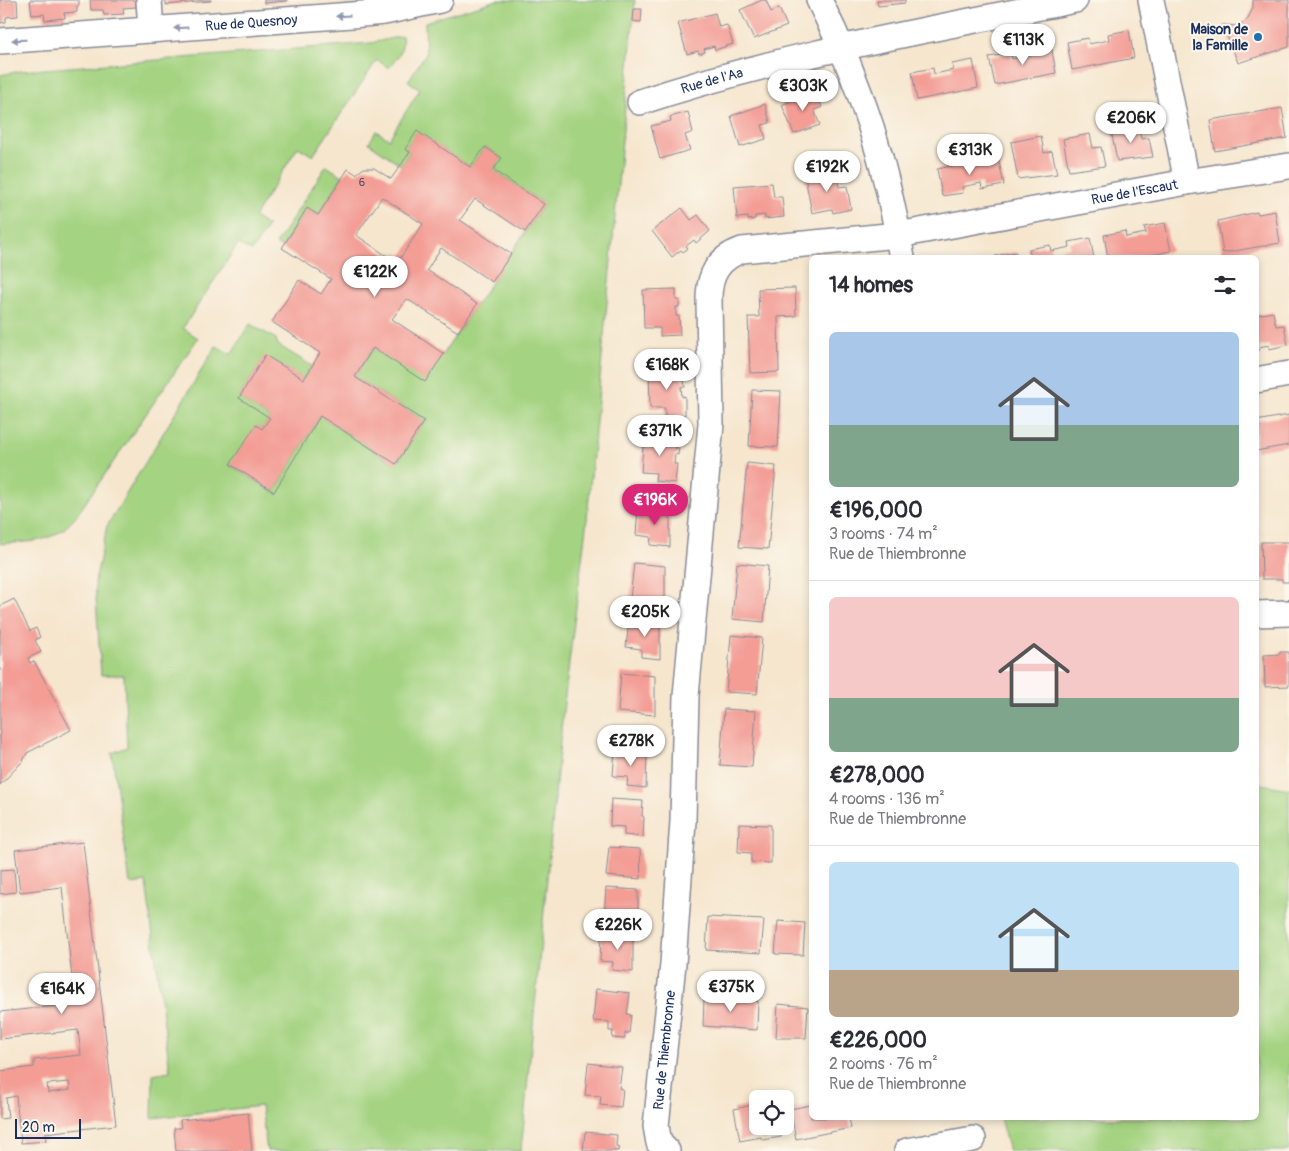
<!DOCTYPE html>
<meta charset="utf-8">
<style>
body{margin:0;font-family:Pangolin,sans-serif;background:#f2f2f3;color:#2b2b33;height:100vh;display:flex;flex-direction:column;font-size:19px;white-space:nowrap}
*{box-sizing:border-box;margin:0}
p{font-size:16px;color:#7c7c81}
.icon{flex:none;width:28px;height:28px;fill:none;stroke:currentColor;stroke-width:2;stroke-linecap:round;stroke-linejoin:round}
.map{position:relative;flex:1;overflow:hidden}
.drawer{position:absolute;left:809px;top:255px;width:450px;height:865px;display:flex;flex-direction:column;background:#fff;border-radius:8px;box-shadow:0 2px 8px #0003}
.drawer>*{flex:none}
.controls{position:absolute;left:749px;top:1090px;display:grid;gap:10px}
.controls a{display:grid;place-items:center;width:45px;height:45px;border-radius:8px;background:#fff;box-shadow:0 2px 8px #0003;font-size:25px}
.scale{position:absolute;left:15px;bottom:12px;width:66px;box-sizing:border-box;padding-left:5px;border:2px solid #1b2f5e;border-top:0;font-size:14px;line-height:18px;white-space:nowrap;color:#1b2f5e;-webkit-text-stroke:4px #fbf7ec;paint-order:stroke}
.price{position:absolute;translate:-50% -42px;padding:0 11px;border-radius:18px;background:#fff;color:#222;font-size:16px;line-height:32px;filter:drop-shadow(0 1px 2px #0008)}
.price::after{content:'';position:absolute;left:50%;top:30px;width:15px;height:11px;margin-left:-8px;background:inherit;clip-path:polygon(0 0,100% 0,50% 100%)}
.price.current{background:#db2777;color:#fff}
ul{padding:0;list-style:none}
li{display:grid;align-content:center;gap:10px;height:265px;padding:0 20px}
li+li{border-top:1px solid #e1e1e2}
li span{display:grid;place-items:center;height:155px;border-radius:8px;color:#555}
li>.icon{margin-inline-start:auto}
span .icon{width:90px;height:90px;fill:#fffc;stroke-width:1}
li b{font-size:21px}
h2{display:flex;justify-content:space-between;align-items:center;height:60px;padding:0 20px;font-size:21px}
.map>svg:first-child{display:block}
.green{fill:#a4d381;stroke:#608170}
.building{fill:#f39d95;fill-rule:evenodd}
.lines{fill:none;stroke-linecap:round;stroke-linejoin:round}
.street-casing{stroke:#888a96;stroke-width:28}
.street{stroke:#fff;stroke-width:25}
.oneway{fill:#8d97ae}
.poi-dot{fill:#1f6fb2;stroke:#fbf7ec;stroke-width:2}
.labels{text-anchor:middle;dominant-baseline:central;stroke-width:4;stroke-linejoin:round;paint-order:stroke}
.number-label{font-size:11px;fill:#514a6c}
.street-label{font-size:14px;fill:#1b2f5e;stroke:#fbf7ec}
.poi-label{font-size:14px;font-weight:bold;fill:#1b2f5e;stroke:#fbf7ec;text-anchor:end}
</style>
<div class="map">
<svg width="1289" height="1151" viewBox="0 0 1289 1151">
<rect width="100%" height="100%" fill="#fbf7ec"/>
<filter id="ink" filterUnits="userSpaceOnUse"><feTurbulence type="fractalNoise" baseFrequency=".02" numOctaves="2"/><feDisplacementMap in="SourceGraphic" scale="10" xChannelSelector="R" yChannelSelector="G"/><feConvolveMatrix kernelMatrix="1 2 1 2 8 2 1 2 1" color-interpolation-filters="sRGB"/></filter>
<filter id="wash" filterUnits="userSpaceOnUse"><feTurbulence type="fractalNoise" baseFrequency=".0096" numOctaves="4" result="noise"/><feDisplacementMap in="SourceGraphic" scale="20" xChannelSelector="R" yChannelSelector="G"/><feGaussianBlur stdDeviation="1.12" result="paint"/><feColorMatrix in="noise" values="0 0 0 0 0 0 0 0 0 0 0 0 0 0 0 0 0 1.4 0 .05"/><feComposite in="paint" operator="in"/></filter>
<g filter="url(#wash)">
<rect width="100%" height="100%" fill="#f6e6ce"/>
<!-- green -->
<g class="green">
<polygon points="497,0 635,0 587,519 563,711 521,1151 267,1151 261,1106 152,1118 153,1074 170,1071 146,882 130,884 112,753 127,747 124,675 101,675 95,582 107,526 216,346 231,354 250,324 276,339 278,345 312,366 304,379 265,356 239,398 270,418 262,429 256,426 230,465 274,492 320,416 396,464 424,421 355,377 373,348 425,381 544,204 493,170 502,158 485,147 470,167 417,132 405,149 410,152 401,165 369,143 376,131 389,139 420,89 408,81 426,53 425,22"/>
<path d="M402,36C404,50 398,57 389,68L377,60L313,156L298,147L254,217L268,226L252,251L238,244L183,328L198,338L75,518C52,544 33,541 0,544V75L20,71L371,43Z"/>
<polygon points="326,166 343,176 318,215 307,208 282,248 276,244"/>
<polygon points="1256,783 1289,789 1289,1151 1009,1151 1000,1118 1256,1118"/>
</g>
<g id="blocks">
<!-- building -->
<g class="building">
<polygon points="0,0 17,0 18,16 6,17 6,22 0,23"/>
<polygon points="30,0 79,0 79,6 77,6 77,12 64,13 65,18 45,20 44,14 32,15"/>
<polygon points="90,0 136,0 136,7 123,8 124,14 104,15 103,10 91,10"/>
<polygon points="166,0 211,0 211,1 166,5"/>
<polygon points="264,0 287,0 287,1 264,3"/>
<polygon points="762,0 766,0 771,12 779,8 787,26 754,39 740,10"/>
<polygon points="877,0 905,0 905,3 878,6"/>
<polygon points="1253,0 1289,0 1289,47 1238,63 1223,25 1237,26 1247,20 1253,8"/>
<polygon points="634,9 642,9 641,22 633,21"/>
<polygon points="715,13 719,27 727,25 733,44 715,50 714,46 704,49 705,52 699,54 698,51 687,54 678,23"/>
<polygon points="1129,30 1134,58 1072,70 1067,42 1088,38 1089,44 1109,40 1108,34"/>
<polygon points="1051,45 1056,73 995,85 989,57 1011,53 1012,59 1031,55 1030,50"/>
<polygon points="973,60 978,88 917,100 912,72 933,68 934,74 944,72 953,70 952,64"/>
<polygon points="815,89 822,107 814,110 820,125 794,134 782,105"/>
<polygon points="765,104 770,123 762,125 766,139 740,147 731,116"/>
<polygon points="1282,108 1287,138 1215,151 1210,120"/>
<polygon points="688,112 693,132 685,135 690,150 660,159 651,126 671,121 670,117"/>
<polygon points="1138,125 1141,139 1149,138 1153,157 1117,161 1111,130"/>
<path d="M417,131L470,167L485,147L502,158L493,170L544,204L525,232L475,199L460,220L511,254L492,282L441,248L427,270L477,304L458,332L407,299L392,319L444,354L425,382L373,348L355,377L424,421L396,464L320,416L274,492L230,464L256,425L262,429L270,418L239,398L265,355L304,379L320,353L272,322L299,280L321,294L331,279L282,248L307,208L318,215L348,169L356,174L364,168H374L391,179L410,152L405,149ZM382,197L423,224L397,263L356,235Z"/>
<polygon points="1090,134 1093,148 1101,147 1105,166 1069,171 1063,139"/>
<polygon points="1041,136 1044,153 1052,151 1057,174 1018,179 1011,142"/>
<polygon points="998,157 1004,185 982,189 981,183 962,187 963,193 942,196 937,169"/>
<polygon points="836,171 839,187 847,186 851,209 833,213 832,209 812,213 805,177"/>
<polygon points="772,183 774,197 782,197 784,217 765,219 765,215 755,216 755,219 748,220 748,217 737,218 734,186"/>
<polygon points="682,208 691,220 698,215 710,231 696,243 694,240 686,246 688,248 683,252 681,250 672,257 652,231"/>
<polygon points="1275,211 1280,243 1223,253 1218,221 1257,212 1258,214"/>
<polygon points="1165,223 1171,251 1137,258 1108,258 1104,235 1125,231 1126,237 1146,233 1144,227"/>
<polygon points="1090,238 1094,258 1031,258 1029,249 1050,245 1051,251 1061,249 1070,247 1069,242"/>
<polygon points="1016,252 1017,258 995,258 995,256"/>
<polygon points="795,288 796,316 778,317 779,372 750,373 748,317 759,317 758,289"/>
<polygon points="676,289 676,300 679,300 679,307 676,307 676,316 679,316 680,335 660,336 660,328 644,328 643,290"/>
<polygon points="1273,312 1276,326 1284,325 1288,345 1269,349 1269,345 1259,347 1260,350 1256,351 1256,315"/>
<polygon points="681,369 681,380 684,380 685,387 681,387 682,397 685,396 685,415 665,416 665,408 650,408 649,370"/>
<polygon points="752,390 781,391 778,447 749,446"/>
<polygon points="1289,415 1289,445 1256,451 1256,421"/>
<polygon points="644,434 676,437 675,448 679,448 678,455 675,454 674,464 677,464 675,483 655,481 656,473 641,472"/>
<polygon points="747,463 776,466 768,549 739,547"/>
<polygon points="638,508 670,511 670,547 650,545 651,537 636,535"/>
<polygon points="1261,542 1289,542 1289,582 1282,582 1282,579 1262,579"/>
<polygon points="634,563 665,566 665,602 630,599"/>
<polygon points="737,563 768,566 764,622 732,619"/>
<polygon points="14,599 30,631 36,628 40,637 35,640 41,652 28,658 30,663 34,661 71,730 27,753 23,761 0,785 0,606"/>
<polygon points="629,620 660,622 660,659 641,657 641,649 626,647"/>
<polygon points="731,635 762,638 757,694 726,692"/>
<polygon points="1280,652 1289,652 1289,686 1265,687 1264,655 1280,654"/>
<polygon points="621,673 655,676 655,715 618,712"/>
<polygon points="724,709 756,711 752,767 720,765"/>
<polygon points="615,749 647,751 646,788 627,786 628,777 613,776"/>
<polygon points="611,799 643,801 642,816 644,817 643,837 624,835 624,827 610,826"/>
<polygon points="739,824 771,825 771,863 751,862 751,853 738,852"/>
<path d="M83,842L116,1125L45,1133L46,1141L21,1143L16,1096L6,1098L8,1118L0,1119V1071L34,1067V1060L81,1055L78,1030L0,1039V1012L75,1004L62,887L20,892L15,850ZM69,1082L70,1090L48,1093L47,1084Z"/>
<polygon points="609,847 640,849 641,879 606,876"/>
<polygon points="14,869 16,892 0,894 0,870"/>
<polygon points="606,888 638,890 638,920 604,918"/>
<polygon points="708,917 764,920 761,953 706,950"/>
<polygon points="778,921 805,923 803,955 775,954"/>
<polygon points="601,932 633,935 633,972 612,970 613,962 600,961"/>
<polygon points="596,989 630,993 627,1014 631,1015 629,1033 625,1033 625,1039 612,1038 613,1031 609,1031 609,1022 593,1021"/>
<polygon points="732,992 740,993 740,1000 758,1001 757,1030 703,1026 704,998 731,1000"/>
<polygon points="778,1004 808,1007 806,1038 776,1038"/>
<polygon points="588,1063 622,1067 619,1088 623,1089 621,1107 600,1105 601,1096 585,1095"/>
<polygon points="758,1104 758,1126 779,1126 781,1137 762,1140 761,1137 740,1141 734,1109"/>
<polygon points="811,1105 811,1118 849,1118 851,1128 796,1139 790,1109"/>
<polygon points="248,1113 252,1151 176,1151 174,1128 181,1128 180,1120"/>
<polygon points="585,1132 617,1135 616,1146 619,1147 618,1151 583,1151"/>
</g>
</g>
</g>
<g filter="url(#ink)">
<use href="#blocks" fill-opacity="0" stroke="#888a96" stroke-width="1"/>
<g class="lines">
<defs>
<g id="street">
<polyline points="149,0 151,30"/>
<path d="M819,0C861,84 887,165 902,258"/>
<path id="s1" d="M0,41L352,15L384,12L440,0"/>
<path id="s2" d="M640,102C781,55 929,30 1075,0"/>
<polyline points="1187,182 1289,166"/>
<polyline points="1256,380 1289,374"/>
<polyline points="1256,614 1289,613"/>
<path id="s3" d="M667,1151L659,1143L656,1126L673,964L683,821L686,696L711,424L709,299C709,274 719,258 742,250L898,235L1187,182L1151,0"/>
<polyline points="907,1151 973,1139"/>
</g>
</defs>
<!-- street casing -->
<use href="#street" class="street-casing"/>
<!-- street -->
<use href="#street" class="street"/>
</g>
<!-- one-way arrows -->
<defs><path id="oneway-solid" d="M-6-.8H1V-3.2L6.5 0L1 3.2V.8H-6Z" transform="scale(1.25)"/></defs>
<g class="oneway">
<use href="#oneway-solid" transform="translate(343 16) rotate(176)"/>
<use href="#oneway-solid" transform="translate(181 28) rotate(177)"/>
<use href="#oneway-solid" transform="translate(19 40) rotate(178)"/>
</g>
</g>
<!-- markers -->
<circle class="poi-dot" cx="1258" cy="37" r="5"/>
<g class="labels">
<!-- number labels -->
<g class="number-label">
<text x="362" y="182">6</text>
</g>
<!-- street labels -->
<g class="street-label">
<text stroke="none"><textPath href="#s1" startOffset="252">Rue de Quesnoy</textPath></text>
<text stroke="none"><textPath href="#s2" startOffset="75">Rue de l'Aa</textPath></text>
<text stroke="none"><textPath href="#s3" startOffset="1319">Rue de l'Escaut</textPath></text>
<text stroke="none"><textPath href="#s3" startOffset="105">Rue de Thiembronne</textPath></text>
</g>
<!-- poi labels -->
<g class="poi-label">
<text x="1248" y="29">Maison de<tspan x="1248" dy="16">la Famille</tspan></text>
</g>
</g>
</svg>
<div class="controls">
<a><svg class="icon" aria-label="locate" viewBox="0 0 24 24"><circle cx="12" cy="12" r="6"/><path d="M12 2v4M12 18v4M2 12h4M18 12h4"/></svg></a>
</div>
<div class="scale">20 m</div>
<b class="price" style="left:1023px;top:66px">€113K</b>
<b class="price" style="left:803px;top:112px">€303K</b>
<b class="price" style="left:1131px;top:144px">€206K</b>
<b class="price" style="left:970px;top:176px">€313K</b>
<b class="price" style="left:827px;top:193px">€192K</b>
<b class="price" style="left:375px;top:298px">€122K</b>
<b class="price" style="left:667px;top:391px">€168K</b>
<b class="price" style="left:660px;top:457px">€371K</b>
<b class="price current" style="left:655px;top:526px">€196K</b>
<b class="price" style="left:645px;top:638px">€205K</b>
<b class="price" style="left:631px;top:767px">€278K</b>
<b class="price" style="left:618px;top:951px">€226K</b>
<b class="price" style="left:731px;top:1013px">€375K</b>
<b class="price" style="left:62px;top:1015px">€164K</b>
<section class="drawer">
<h2>14 homes<svg class="icon" aria-label="filters" viewBox="0 0 24 24"><path d="M4 7h16M4 17h16"/><circle cx="9" cy="7" r="2"/><circle cx="15" cy="17" r="2"/></svg></h2>
<ul>
<li><span style="background:linear-gradient(#a9c7e8 60%,#7fa58c 0)"><svg class="icon" aria-label="home" viewBox="0 0 24 24"><path d="M3 11l9-7 9 7M6 9v11h12V9"/></svg></span><div><b>€196,000</b><p>3 rooms · 74 m²</p><p>Rue de Thiembronne</p></div></li>
<li><span style="background:linear-gradient(#f6c9c9 65%,#7fa58c 0)"><svg class="icon" aria-label="home" viewBox="0 0 24 24"><path d="M3 11l9-7 9 7M6 9v11h12V9"/></svg></span><div><b>€278,000</b><p>4 rooms · 136 m²</p><p>Rue de Thiembronne</p></div></li>
<li><span style="background:linear-gradient(#bfe0f5 70%,#b9a48a 0)"><svg class="icon" aria-label="home" viewBox="0 0 24 24"><path d="M3 11l9-7 9 7M6 9v11h12V9"/></svg></span><div><b>€226,000</b><p>2 rooms · 76 m²</p><p>Rue de Thiembronne</p></div></li>
</ul>
</section>
</div>
